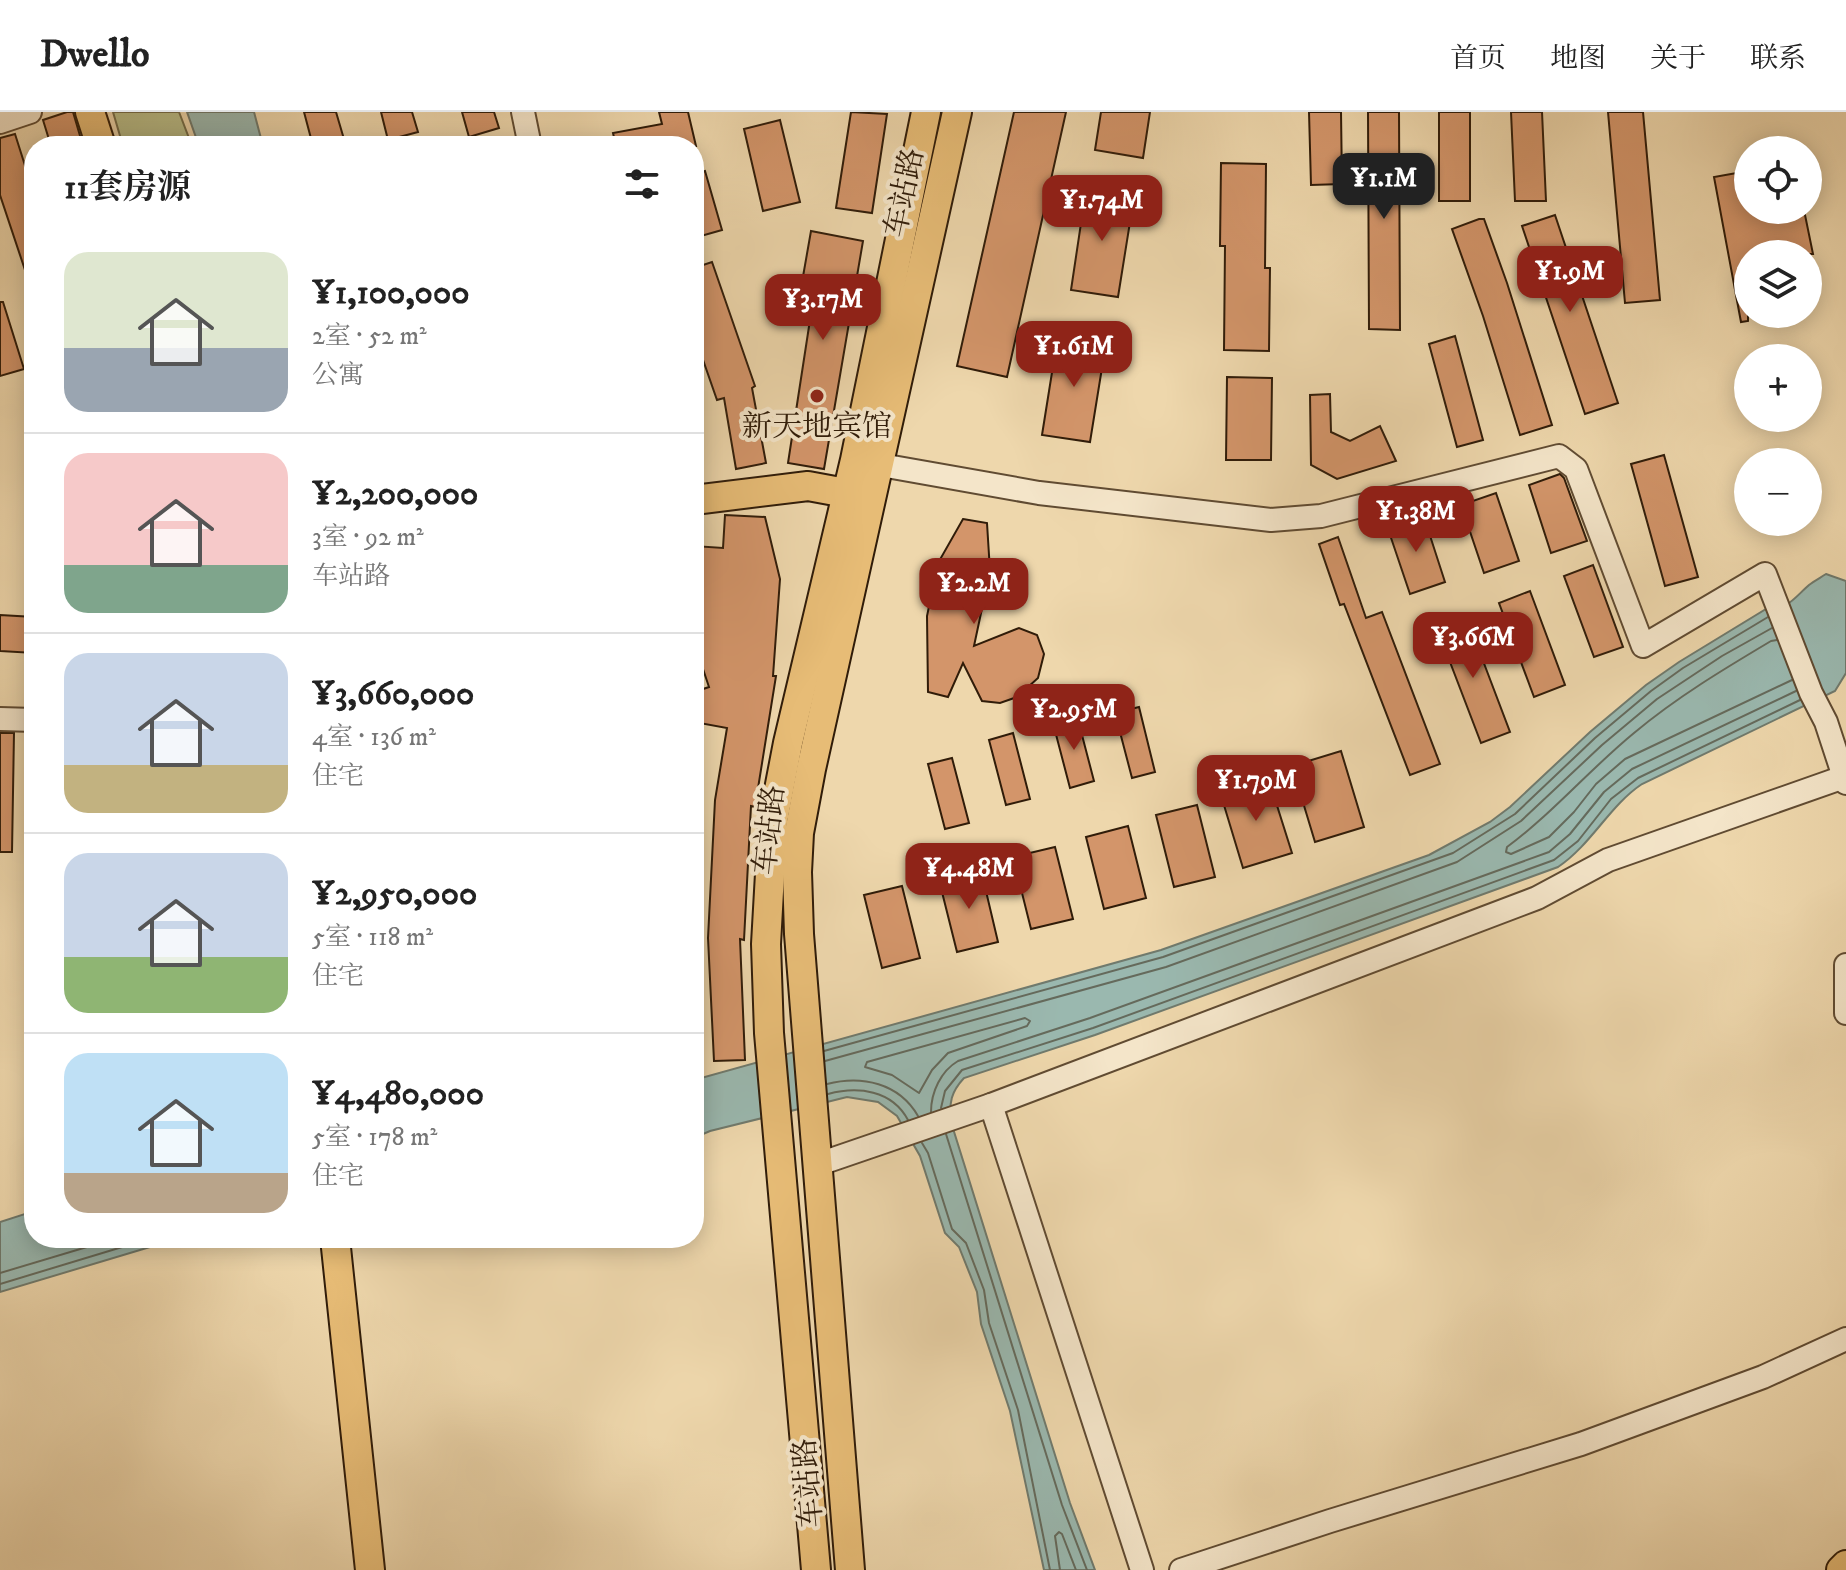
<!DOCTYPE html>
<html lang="zh">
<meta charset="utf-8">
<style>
body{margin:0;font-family:"IM FELL DW Pica","Noto Serif SC",serif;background:#f6f6f6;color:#222;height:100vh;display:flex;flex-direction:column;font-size:30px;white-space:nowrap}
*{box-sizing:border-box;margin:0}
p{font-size:26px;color:#767676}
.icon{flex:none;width:44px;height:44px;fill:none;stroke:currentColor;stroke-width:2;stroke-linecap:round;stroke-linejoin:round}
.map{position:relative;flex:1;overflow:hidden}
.details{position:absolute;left:24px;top:24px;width:680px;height:1112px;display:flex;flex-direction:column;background:#fff;border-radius:32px;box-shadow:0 4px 20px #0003}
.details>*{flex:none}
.fabs{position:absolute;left:1734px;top:24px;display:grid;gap:16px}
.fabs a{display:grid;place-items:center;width:88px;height:88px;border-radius:50%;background:#fff;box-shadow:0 4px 20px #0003;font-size:40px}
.price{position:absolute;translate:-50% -68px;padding:0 18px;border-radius:16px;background:#8f2418;color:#fff;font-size:26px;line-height:52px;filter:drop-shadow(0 2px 4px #0008)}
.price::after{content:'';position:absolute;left:50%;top:48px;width:24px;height:18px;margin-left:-12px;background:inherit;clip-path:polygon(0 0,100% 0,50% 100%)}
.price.on{background:#222;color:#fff}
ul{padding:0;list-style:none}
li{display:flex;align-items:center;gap:24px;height:200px;padding:0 40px}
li+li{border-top:2px solid #e0e0e0}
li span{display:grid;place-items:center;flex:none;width:224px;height:160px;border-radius:24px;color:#555}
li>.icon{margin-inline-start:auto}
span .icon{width:96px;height:96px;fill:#fffc;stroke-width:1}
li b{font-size:34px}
h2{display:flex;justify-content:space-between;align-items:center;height:96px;padding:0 40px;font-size:34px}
header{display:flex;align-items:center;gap:48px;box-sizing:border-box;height:112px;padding:0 40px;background:#fff;border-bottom:2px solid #e0e0e0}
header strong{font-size:38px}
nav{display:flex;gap:44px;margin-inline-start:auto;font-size:28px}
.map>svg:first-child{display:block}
.green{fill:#b8be8a;stroke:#746d4a;stroke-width:2}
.water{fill:#9ab8af;stroke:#707a6d;stroke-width:2}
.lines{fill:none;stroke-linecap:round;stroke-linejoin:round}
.shore{stroke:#656a5c;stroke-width:2}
.building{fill:#d3956a;stroke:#301c09;stroke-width:2}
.minor-casing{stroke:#604b32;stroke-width:26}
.major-casing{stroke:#301c09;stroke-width:32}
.minor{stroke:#f4e5c9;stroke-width:22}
.major{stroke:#e7bc76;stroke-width:28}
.poi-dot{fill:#8f2418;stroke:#f4e5c9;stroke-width:3}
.labels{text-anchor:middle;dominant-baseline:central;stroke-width:8;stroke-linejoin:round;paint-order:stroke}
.street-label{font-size:30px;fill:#301c09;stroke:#f4e5c9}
.poi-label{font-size:30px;fill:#301c09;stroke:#f4e5c9}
</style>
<header>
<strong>Dwello</strong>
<nav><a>首页</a><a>地图</a><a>关于</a><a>联系</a></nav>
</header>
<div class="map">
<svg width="1846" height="1458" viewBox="0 0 1846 1458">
<rect width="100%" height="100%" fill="#eed7ac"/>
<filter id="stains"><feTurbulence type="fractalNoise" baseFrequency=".0025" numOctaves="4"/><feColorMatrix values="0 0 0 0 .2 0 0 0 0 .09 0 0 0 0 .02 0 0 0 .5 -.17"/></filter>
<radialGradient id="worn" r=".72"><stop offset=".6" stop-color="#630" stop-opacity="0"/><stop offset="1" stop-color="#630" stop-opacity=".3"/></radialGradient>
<!-- green -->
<polygon class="green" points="113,0 179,0 192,34 123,34"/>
<!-- water -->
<g class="water">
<polygon points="187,0 254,0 263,34 199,34"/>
<path d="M1826,462L1846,469V561L1835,579L1642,672C1609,694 1592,732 1558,755L1095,923L964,966C951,980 949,990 951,1010L1070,1391L1095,1458H1044L1010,1299L981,1212L977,1180L959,1135L945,1121L920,1044L897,1004L878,990L847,985L710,1019L694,1026V968L1161,838L1429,743L1490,710L1510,695L1590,620L1646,573L1679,550L1766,497C1787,499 1795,485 1809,473C1814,469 1820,466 1826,462Z"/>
<polygon points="34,1099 34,1126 180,1126 0,1180 0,1110"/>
</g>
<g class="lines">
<!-- shore -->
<g class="shore">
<path d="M1777,528L1771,529C1724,557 1677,585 1634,621C1590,657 1553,701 1507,735L1506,740L1511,742L1549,725L1574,700L1596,672L1625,647L1792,568"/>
<polygon points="1025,906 1030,909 1027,914 948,941 932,958 919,981 892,963 865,955 867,950"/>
<polyline points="824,939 1163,845 1453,741 1515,702 1595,626 1651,579 1683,556 1768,505"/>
<polyline points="825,949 1166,855 1457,750 1521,709 1602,633 1657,587 1722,544 1772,516"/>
<path d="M827,972C862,963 899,971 918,1004"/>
<path d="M828,982C858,974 892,978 908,1008"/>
<polyline points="941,996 945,979 962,958 1093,916 1554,748 1578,729 1611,687 1638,666 1800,588"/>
<path d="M931,1000C931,980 941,959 958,949L1090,906L1549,740L1570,722L1604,680L1632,657L1796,579"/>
<polyline points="946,1022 1062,1393 1087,1458"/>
<polyline points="922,1031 928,1041 952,1117 966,1131 984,1178 989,1211 1018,1298 1050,1458"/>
<polyline points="0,1161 117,1126"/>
<polyline points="0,1172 152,1126"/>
<polyline points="1060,1458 1055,1424 1059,1420 1062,1422 1076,1458"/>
</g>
</g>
<!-- building -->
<g class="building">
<polygon points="67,0 73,0 83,34 51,34 43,8"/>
<polygon points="304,0 336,0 346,34 313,34"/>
<polygon points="381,0 412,0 418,20 388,28"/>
<polygon points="462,0 494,0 499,16 469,25"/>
<polygon points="659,0 688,0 696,34 616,34 613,21 662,12"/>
<polygon points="851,0 887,2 872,101 836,96"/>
<polygon points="1014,0 1066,0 1007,265 957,254"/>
<polygon points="1101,0 1150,0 1143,46 1095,38"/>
<polygon points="1309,0 1341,0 1342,72 1311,73"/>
<polygon points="1368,0 1399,0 1400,218 1369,217"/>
<rect x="1439" y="0" width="31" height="89"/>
<polygon points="1511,0 1542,0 1546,89 1515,89"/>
<polygon points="1608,0 1643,0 1660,188 1625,191"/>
<polygon points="780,8 800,90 763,99 744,17"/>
<polygon points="15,22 34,82 34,176 31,176 0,83 0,26"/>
<polygon points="1221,51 1266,52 1265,156 1270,156 1269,239 1224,238 1225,134 1220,134"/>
<polygon points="705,59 722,118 694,126 694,62"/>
<polygon points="1748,59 1748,98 1804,98 1813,142 1748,142 1748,209 1741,210 1714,65"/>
<polygon points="1086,78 1134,85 1118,185 1071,178"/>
<polygon points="1555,103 1618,291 1585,302 1522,114"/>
<polygon points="1479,107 1484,107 1507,171 1552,313 1520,323 1483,204 1452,117"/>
<polygon points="811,119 863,129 824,357 788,351 812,195 798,193"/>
<polygon points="712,150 755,274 752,276 766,351 736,357 724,286 717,288 694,222 694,156"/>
<polygon points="0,190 3,190 24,257 0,264"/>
<polygon points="1058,223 1106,231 1090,330 1042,323"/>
<polygon points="1455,224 1483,328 1457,335 1429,232"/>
<polygon points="1227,265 1272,266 1271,348 1226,348"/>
<polygon points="1330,282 1331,320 1350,329 1380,314 1396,349 1337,367 1311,353 1310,283"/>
<polygon points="1664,343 1698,465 1665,474 1631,352"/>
<polygon points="1560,362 1564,366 1587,429 1551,441 1529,373"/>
<polygon points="1496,381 1519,449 1484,461 1461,393"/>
<polygon points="1423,402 1445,470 1410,482 1387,414"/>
<polygon points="725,403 765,405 780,467 773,564 776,564 755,695 751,694 744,828 740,827 745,948 714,949 708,826 715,688 727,616 694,610 694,580 709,575 694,530 694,434 723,436"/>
<polygon points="963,407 987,411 990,459 974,534 1019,516 1037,523 1044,542 1038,566 1017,585 1000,591 982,589 963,551 948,585 928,580 927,504 938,451"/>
<polygon points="1338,425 1366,506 1382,500 1440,652 1410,663 1344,492 1340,493 1319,432"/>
<polygon points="1593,453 1623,535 1594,545 1564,464"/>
<polygon points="1530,479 1565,573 1534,585 1499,491"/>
<polygon points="0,503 34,505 34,541 0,539"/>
<polygon points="1466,504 1510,620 1481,631 1437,516"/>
<polygon points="1139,595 1155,660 1132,666 1115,601"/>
<polygon points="1077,604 1094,669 1070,676 1053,611"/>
<polygon points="0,621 14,621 12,740 0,740"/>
<polygon points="1013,621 1030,687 1006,693 989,628"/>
<polygon points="1341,639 1364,715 1315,730 1292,654"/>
<polygon points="952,646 969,711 945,717 928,652"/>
<polygon points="1268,665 1292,741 1243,756 1220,680"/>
<polygon points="1197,693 1215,765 1174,775 1156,703"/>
<polygon points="1128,714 1146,786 1104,797 1086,725"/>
<polygon points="1055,735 1073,807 1031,817 1013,745"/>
<polygon points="981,758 998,830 957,840 939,768"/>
<polygon points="902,774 920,846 882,856 864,783"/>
</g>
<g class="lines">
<defs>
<g id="minor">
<polyline points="523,0 530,34"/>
<polyline points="0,10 30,0"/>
<polyline points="864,350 1039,381 1271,408 1321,404 1559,344 1576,357 1643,534 1765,462 1811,581 1826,610 1846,671"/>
<polyline points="0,607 34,608"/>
<polyline points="1846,853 1846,901"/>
<polyline points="991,993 1142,1458"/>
<polyline points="816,1053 991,993 1537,786 1608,748 1844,665"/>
<polyline points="1181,1458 1330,1409 1581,1332 1763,1265 1846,1227"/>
</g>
<g id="major">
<polyline points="90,0 101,34"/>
<polyline points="694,388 808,374 862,384"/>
<polyline points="335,1126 370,1458"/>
<polyline points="816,1458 769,921 766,832 773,709 788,631 855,348 926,0"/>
<polyline points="850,1458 799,822 797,760 799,721 811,657 957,0"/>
<polyline points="1841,1458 1846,1453"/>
</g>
</defs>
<!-- minor casing -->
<use href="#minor" class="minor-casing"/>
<!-- major casing -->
<use href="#major" class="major-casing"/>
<!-- minor -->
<use href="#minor" class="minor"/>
<!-- major -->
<use href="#major" class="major"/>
</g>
<!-- markers -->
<circle class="poi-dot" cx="817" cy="284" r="8"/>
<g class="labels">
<!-- street labels -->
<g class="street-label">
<text transform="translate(905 81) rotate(-78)">车站路</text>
<text transform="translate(770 718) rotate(-84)">车站路</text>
<text transform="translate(809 1371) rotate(-95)">车站路</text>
</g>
<!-- poi labels -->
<g class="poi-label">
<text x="817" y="315">新天地宾馆</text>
</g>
</g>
<rect width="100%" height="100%" filter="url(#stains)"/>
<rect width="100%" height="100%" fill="url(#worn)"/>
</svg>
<div class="fabs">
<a><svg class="icon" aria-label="locate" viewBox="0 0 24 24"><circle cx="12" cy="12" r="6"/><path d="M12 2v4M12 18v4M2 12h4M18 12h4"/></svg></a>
<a><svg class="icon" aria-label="layers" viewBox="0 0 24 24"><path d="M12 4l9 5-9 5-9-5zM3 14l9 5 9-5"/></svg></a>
<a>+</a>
<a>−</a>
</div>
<b class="price on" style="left:1384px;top:109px">¥1.1M</b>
<b class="price" style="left:1102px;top:131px">¥1.74M</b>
<b class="price" style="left:1570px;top:202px">¥1.9M</b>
<b class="price" style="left:823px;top:230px">¥3.17M</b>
<b class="price" style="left:1074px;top:277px">¥1.61M</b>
<b class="price" style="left:1416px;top:442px">¥1.38M</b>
<b class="price" style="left:974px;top:514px">¥2.2M</b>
<b class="price" style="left:1473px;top:568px">¥3.66M</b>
<b class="price" style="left:1074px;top:640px">¥2.95M</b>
<b class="price" style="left:1256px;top:711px">¥1.79M</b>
<b class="price" style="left:969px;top:799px">¥4.48M</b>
<section class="details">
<h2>11套房源<svg class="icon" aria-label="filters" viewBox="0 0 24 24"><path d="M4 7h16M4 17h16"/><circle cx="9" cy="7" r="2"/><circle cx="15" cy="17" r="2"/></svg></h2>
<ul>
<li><span style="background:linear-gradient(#dfe7d0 60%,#9aa5b1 0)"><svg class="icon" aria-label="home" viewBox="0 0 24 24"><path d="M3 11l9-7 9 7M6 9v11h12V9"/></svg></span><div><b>¥1,100,000</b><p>2室 · 52 m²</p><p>公寓</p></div></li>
<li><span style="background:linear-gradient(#f6c9c9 70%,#7fa58c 0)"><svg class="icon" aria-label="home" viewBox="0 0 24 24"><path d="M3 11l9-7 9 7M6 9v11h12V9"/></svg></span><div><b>¥2,200,000</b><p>3室 · 92 m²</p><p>车站路</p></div></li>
<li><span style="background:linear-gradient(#c9d6e8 70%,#c2b280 0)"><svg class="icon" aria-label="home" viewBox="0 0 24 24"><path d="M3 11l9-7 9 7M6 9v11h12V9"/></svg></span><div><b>¥3,660,000</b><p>4室 · 136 m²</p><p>住宅</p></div></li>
<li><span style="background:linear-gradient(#c9d6e8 65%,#8fb573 0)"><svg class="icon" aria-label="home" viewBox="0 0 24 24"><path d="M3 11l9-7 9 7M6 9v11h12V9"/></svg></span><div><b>¥2,950,000</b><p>5室 · 118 m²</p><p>住宅</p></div></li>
<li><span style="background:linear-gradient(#bfe0f5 75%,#b9a48a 0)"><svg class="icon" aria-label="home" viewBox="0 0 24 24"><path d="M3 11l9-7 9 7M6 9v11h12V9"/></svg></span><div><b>¥4,480,000</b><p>5室 · 178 m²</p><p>住宅</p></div></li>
</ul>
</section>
</div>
